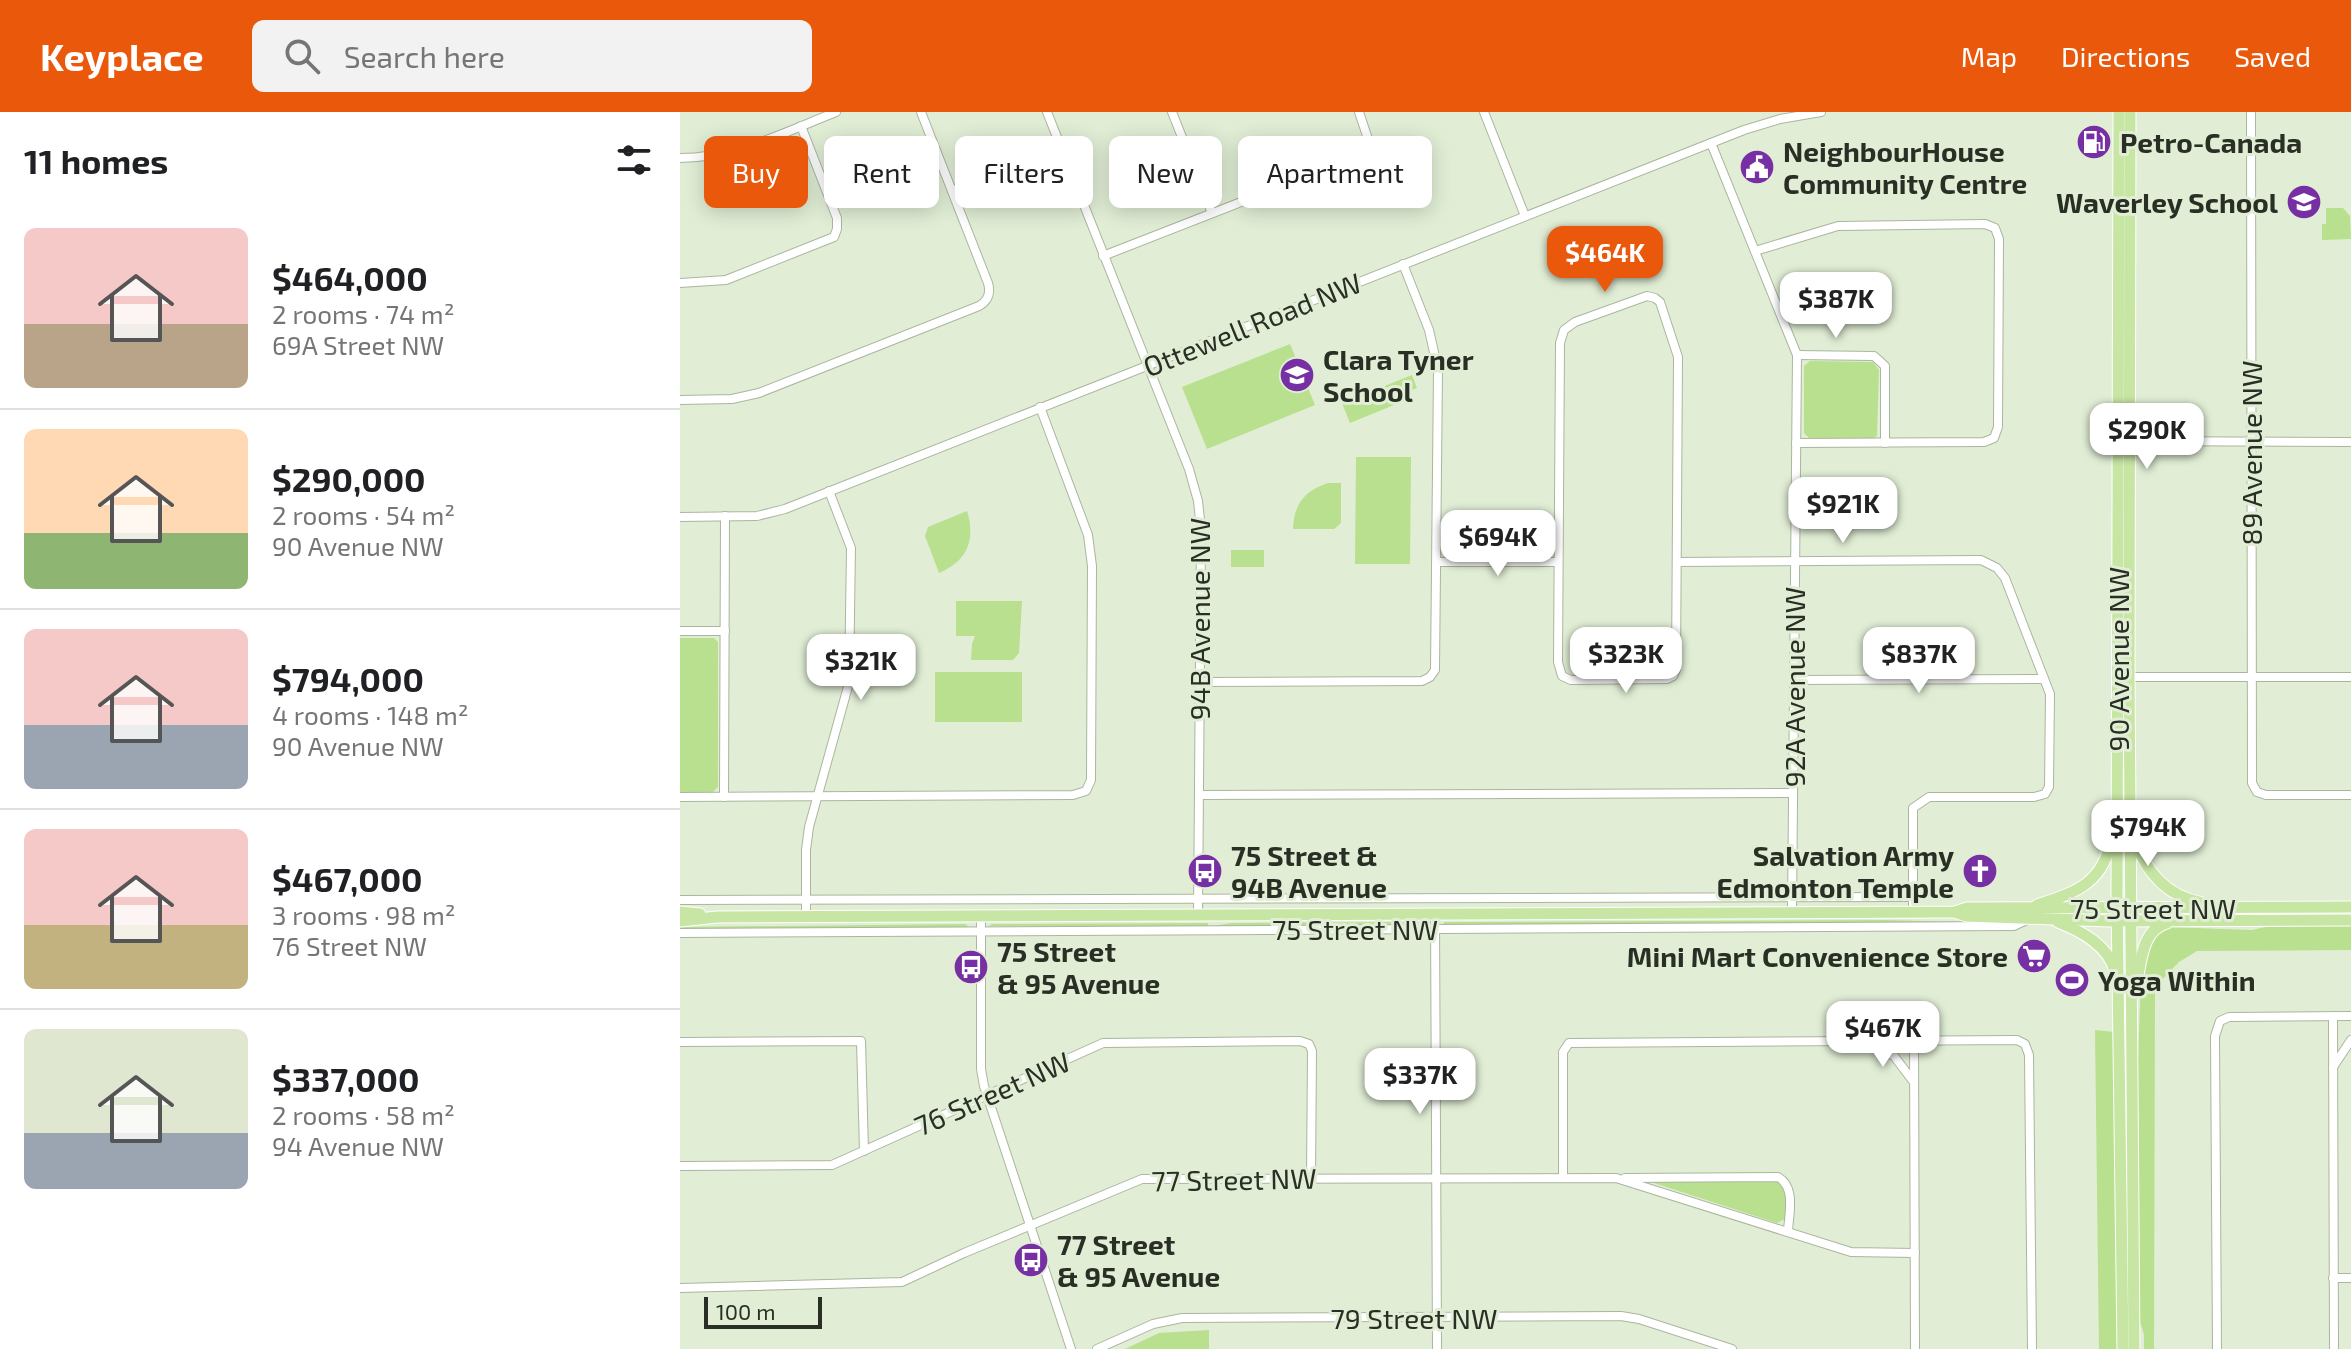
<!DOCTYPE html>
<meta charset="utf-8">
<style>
body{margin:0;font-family:"Exo 2",sans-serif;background:#f2f2f2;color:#202124;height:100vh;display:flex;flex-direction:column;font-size:30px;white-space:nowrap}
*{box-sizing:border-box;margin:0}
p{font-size:26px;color:#757577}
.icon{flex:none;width:44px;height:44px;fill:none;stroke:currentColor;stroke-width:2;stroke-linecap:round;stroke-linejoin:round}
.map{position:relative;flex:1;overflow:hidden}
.panel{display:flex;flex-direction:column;background:#fff;width:680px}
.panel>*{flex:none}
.guide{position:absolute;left:24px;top:24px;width:760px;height:72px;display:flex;gap:16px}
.scale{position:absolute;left:24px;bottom:20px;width:118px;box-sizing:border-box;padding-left:8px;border:4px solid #2a2f26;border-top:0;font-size:22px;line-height:28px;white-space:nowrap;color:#2a2f26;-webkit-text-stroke:6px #e1eed5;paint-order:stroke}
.price{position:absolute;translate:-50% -68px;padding:0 18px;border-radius:16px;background:#fff;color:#222;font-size:26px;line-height:52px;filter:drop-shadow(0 2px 4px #0008)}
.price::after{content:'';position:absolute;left:50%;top:48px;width:24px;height:18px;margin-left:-12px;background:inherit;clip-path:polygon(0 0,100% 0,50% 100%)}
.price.active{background:#ea580c;color:#fff}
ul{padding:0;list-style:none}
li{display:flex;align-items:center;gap:24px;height:200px;padding:0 24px}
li+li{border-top:2px solid #e0e0e0}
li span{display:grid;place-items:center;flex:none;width:224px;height:160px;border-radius:12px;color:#555}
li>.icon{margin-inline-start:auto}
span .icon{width:96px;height:96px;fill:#fffc;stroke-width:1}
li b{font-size:34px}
h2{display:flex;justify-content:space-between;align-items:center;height:96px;padding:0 24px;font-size:34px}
.tag{padding:0 28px;border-radius:12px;background:#fff;box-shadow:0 4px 20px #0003;font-size:28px;line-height:72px}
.tag.active{background:#ea580c;color:#fff}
header{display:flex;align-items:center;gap:48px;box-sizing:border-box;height:112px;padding:0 40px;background:#ea580c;color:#fff}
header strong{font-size:38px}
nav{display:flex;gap:44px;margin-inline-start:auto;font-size:28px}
.search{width:560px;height:72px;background:#f2f2f2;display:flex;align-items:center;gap:20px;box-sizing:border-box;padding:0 28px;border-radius:12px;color:#757577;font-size:30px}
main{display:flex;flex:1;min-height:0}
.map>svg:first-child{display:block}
.green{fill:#b8e08e}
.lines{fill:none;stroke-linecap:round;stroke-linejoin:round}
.minor-casing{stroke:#aab69f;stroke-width:10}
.major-casing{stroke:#fff;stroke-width:13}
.minor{stroke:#fff;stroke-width:8}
.major{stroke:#c7e5a3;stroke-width:11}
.labels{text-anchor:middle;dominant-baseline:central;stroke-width:6;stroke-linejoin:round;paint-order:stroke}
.poi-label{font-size:28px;font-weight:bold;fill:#2a2f26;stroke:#e1eed5;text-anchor:start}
.street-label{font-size:28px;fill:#2a2f26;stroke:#e1eed5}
</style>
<header>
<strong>Keyplace</strong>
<div class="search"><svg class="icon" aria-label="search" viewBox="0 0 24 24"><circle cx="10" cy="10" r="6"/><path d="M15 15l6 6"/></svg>Search here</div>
<nav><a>Map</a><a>Directions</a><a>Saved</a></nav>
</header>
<main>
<section class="panel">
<h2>11 homes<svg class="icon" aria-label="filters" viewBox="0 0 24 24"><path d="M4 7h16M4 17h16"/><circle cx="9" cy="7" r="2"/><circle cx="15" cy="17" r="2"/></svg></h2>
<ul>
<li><span style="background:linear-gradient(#f6c9c9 60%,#b9a48a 0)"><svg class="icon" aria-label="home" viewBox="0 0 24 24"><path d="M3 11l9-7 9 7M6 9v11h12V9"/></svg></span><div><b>$464,000</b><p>2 rooms · 74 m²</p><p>69A Street NW</p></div></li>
<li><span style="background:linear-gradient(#ffd9b3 65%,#8fb573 0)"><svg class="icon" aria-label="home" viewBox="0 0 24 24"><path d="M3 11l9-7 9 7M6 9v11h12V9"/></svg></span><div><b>$290,000</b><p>2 rooms · 54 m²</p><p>90 Avenue NW</p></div></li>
<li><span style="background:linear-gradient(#f6c9c9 60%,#9aa5b1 0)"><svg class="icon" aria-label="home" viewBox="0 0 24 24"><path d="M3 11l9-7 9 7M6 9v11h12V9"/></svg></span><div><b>$794,000</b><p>4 rooms · 148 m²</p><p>90 Avenue NW</p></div></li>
<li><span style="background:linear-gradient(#f6c9c9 60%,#c2b280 0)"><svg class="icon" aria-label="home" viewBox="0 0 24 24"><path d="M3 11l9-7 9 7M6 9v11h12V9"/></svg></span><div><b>$467,000</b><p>3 rooms · 98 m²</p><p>76 Street NW</p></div></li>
<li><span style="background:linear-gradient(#dfe7d0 65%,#9aa5b1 0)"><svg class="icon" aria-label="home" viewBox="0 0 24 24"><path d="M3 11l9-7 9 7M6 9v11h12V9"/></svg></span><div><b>$337,000</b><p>2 rooms · 58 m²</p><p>94 Avenue NW</p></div></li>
</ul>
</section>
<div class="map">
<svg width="1671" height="1237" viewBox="0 0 1671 1237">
<rect width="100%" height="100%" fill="#e1eed5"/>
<!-- green -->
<g class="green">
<polygon points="1646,96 1663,96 1670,104 1671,127 1642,128 1642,112 1646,112"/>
<polygon points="610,232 635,293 527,337 502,275"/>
<polygon points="1130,249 1193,250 1199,258 1197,324 1194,326 1130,327 1124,321 1124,254"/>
<polygon points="732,263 737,276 712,286 714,293 670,311 662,291"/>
<polygon points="676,345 731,345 730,452 675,452"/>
<path d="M648,371H661V411L654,417H613C614,392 624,379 648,371Z"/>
<path d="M287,399C296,428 287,449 259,461L245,424L248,415Z"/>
<rect x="551" y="438" width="33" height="17"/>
<polygon points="276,489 342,489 339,541 333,548 291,548 292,532 295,524 276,524"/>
<polygon points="0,526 34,526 38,530 38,675 33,680 0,680"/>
<rect x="255" y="560" width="87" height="50"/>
<polygon points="1203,808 1287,810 763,813 764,810"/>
<polygon points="739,810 742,813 533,814 552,811"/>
<polygon points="528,811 528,814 309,814 312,812"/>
<polygon points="285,812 288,814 284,816 0,817 0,815"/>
<polygon points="1671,813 1671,838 1517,839 1499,850 1475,875 1474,1237 1464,1237 1464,1222 1458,1204 1456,999 1461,866 1469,828 1486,815 1572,818 1586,815"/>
<polygon points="1415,918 1434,920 1437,1237 1419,1237"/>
<polygon points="974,1068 1099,1069 1105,1075 1105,1107 1097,1111 974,1071"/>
<polygon points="529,1218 529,1237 445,1237 479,1221"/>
</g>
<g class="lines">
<defs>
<g id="minor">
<polyline points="367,0 509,357 518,389 521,417 518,803"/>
<polyline points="492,0 532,101"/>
<polyline points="804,0 845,104"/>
<polyline points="1571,0 1572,671 1577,680 1586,683 1671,683"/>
<polyline points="1031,31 1117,243 1112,799"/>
<path d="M0,46C55,46 105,20 156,0"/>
<polyline points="272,79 381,36"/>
<polyline points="1075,139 1158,114 1305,112 1315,116 1319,127 1318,315 1314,326 1304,330 1116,331"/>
<polyline points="423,144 679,44 689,30 679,0"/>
<polyline points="0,171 46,168 154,125 157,117 157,106 121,14"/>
<polygon points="967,184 975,186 980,190 998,245 996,557 993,564 987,567 891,568 882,564 878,550 880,231 884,218 895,210"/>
<polyline points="1117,243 1194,244 1205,254 1205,331"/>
<path d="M0,288L52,287L79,281L299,194C308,189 311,181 308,171L241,0"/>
<polyline points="1446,329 1671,330"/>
<polyline points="0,405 77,404 105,397 1064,18 1100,7 1141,0"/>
<polyline points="757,450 878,450"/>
<polyline points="997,450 1301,448 1317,456 1325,466 1370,582 1369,675 1365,682 1354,685 1249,685 1233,696 1233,800"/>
<polyline points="0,519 45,519"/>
<polyline points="1447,565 1671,565"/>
<polyline points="1114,568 1364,567"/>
<polyline points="521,570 742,569 750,565 755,558 758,258 749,218 723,152"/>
<polyline points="519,683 1113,681"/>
<polyline points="0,685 393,683 406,679 411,668 412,454 408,423 360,295"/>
<polyline points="44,685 45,404"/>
<polyline points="0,788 1233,785"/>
<polyline points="755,802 757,1237"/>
<polyline points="301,804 301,957 304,974 391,1237"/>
<polyline points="126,805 126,738 129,715 169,571 171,436 149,379"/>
<polyline points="0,821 1334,814 1349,807"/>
<polyline points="1653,904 1654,1237"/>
<polyline points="1187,928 1214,944 1233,969"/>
<polyline points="1234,928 1235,1237"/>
<polyline points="0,930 181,929 184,1039"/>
<polyline points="1653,955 1671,928"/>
<polyline points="0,1054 152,1053 423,931 620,929 629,932 632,939 631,1066"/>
<polyline points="883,1066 883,940 889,931 1337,928 1345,932 1349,943 1352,1237"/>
<path d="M945,1066L1098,1065C1116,1075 1109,1101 1108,1119"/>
<polyline points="1653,1166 1671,1166"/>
<polyline points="0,1176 222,1170 284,1141 462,1067 936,1066 1171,1140 1235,1141"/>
<polyline points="417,1237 473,1212 502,1206 941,1204 959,1207 1052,1237"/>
<polyline points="1537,1237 1535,924 1540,909 1549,905 1671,904"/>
</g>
<g id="major">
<polyline points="1439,0 1437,787 1443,1237"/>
<polyline points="1450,0 1449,565 1454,1237"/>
<path d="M1454,727C1466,760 1486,784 1522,791"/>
<path d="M1357,793C1398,780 1425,770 1432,723"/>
<polyline points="0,800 20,802"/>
<polyline points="1275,800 1286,804 1429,809 1671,808"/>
<polyline points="0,809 37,805 1275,800 1287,796 1671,795"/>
<path d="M1378,810C1401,819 1428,833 1435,859"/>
<path d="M1456,874C1461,852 1461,818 1487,811"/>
</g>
</defs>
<!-- minor casing -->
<use href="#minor" class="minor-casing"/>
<!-- major casing -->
<use href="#major" class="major-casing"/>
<!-- minor -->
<use href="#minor" class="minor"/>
<!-- major -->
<use href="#major" class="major"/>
</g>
<!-- icons -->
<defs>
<symbol id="fuel-disc" viewBox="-11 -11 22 22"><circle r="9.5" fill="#7730a3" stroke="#e1eed5"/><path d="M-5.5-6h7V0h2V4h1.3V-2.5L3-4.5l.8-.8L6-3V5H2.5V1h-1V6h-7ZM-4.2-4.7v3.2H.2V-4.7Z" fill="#fff"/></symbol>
<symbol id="civic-disc" viewBox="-11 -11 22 22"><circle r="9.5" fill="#7730a3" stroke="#e1eed5"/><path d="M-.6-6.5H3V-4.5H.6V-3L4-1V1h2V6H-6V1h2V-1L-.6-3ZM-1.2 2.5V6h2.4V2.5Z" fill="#fff"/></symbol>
<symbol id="school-disc" viewBox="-11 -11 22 22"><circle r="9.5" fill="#7730a3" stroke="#e1eed5"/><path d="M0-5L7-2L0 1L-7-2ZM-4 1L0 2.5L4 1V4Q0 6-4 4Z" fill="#fff"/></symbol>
<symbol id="bus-disc" viewBox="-11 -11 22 22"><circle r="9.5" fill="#7730a3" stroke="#e1eed5"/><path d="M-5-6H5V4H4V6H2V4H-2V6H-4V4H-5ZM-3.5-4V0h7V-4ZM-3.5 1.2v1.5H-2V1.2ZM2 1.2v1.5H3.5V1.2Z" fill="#fff"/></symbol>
<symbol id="church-disc" viewBox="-11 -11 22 22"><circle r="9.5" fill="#7730a3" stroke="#e1eed5"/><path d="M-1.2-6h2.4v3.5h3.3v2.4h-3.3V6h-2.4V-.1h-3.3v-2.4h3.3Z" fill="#fff"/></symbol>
<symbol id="supermarket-disc" viewBox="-11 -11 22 22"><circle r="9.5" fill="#7730a3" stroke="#e1eed5"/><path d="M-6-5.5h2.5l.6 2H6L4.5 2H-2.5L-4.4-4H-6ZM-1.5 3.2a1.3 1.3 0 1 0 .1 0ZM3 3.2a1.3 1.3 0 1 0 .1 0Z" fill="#fff"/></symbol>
<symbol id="stadium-disc" viewBox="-11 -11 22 22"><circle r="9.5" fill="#7730a3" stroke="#e1eed5"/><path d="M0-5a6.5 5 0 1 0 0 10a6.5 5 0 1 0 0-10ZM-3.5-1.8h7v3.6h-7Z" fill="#fff"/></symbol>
</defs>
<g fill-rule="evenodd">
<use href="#fuel-disc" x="1394" y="10" width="40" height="40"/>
<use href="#civic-disc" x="1057" y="35" width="40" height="40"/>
<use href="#school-disc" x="1604" y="70" width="40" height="40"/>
<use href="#school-disc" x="597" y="243" width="40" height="40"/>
<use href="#bus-disc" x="505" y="739" width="40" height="40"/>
<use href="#church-disc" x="1280" y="739" width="40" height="40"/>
<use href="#supermarket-disc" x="1334" y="824" width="40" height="40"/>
<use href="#bus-disc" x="271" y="835" width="40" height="40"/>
<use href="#stadium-disc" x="1372" y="848" width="40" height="40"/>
<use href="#bus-disc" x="331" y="1128" width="40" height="40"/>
</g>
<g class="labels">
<!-- poi labels -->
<g class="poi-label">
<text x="1440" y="30">Petro-Canada</text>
<text x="1103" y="39">NeighbourHouse<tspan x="1103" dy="32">Community Centre</tspan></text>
<text x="1598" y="90" text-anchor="end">Waverley School</text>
<text x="643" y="247">Clara Tyner<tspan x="643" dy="32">School</tspan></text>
<text x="551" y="743">75 Street &amp;<tspan x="551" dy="32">94B Avenue</tspan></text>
<text x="1274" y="743" text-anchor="end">Salvation Army<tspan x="1274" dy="32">Edmonton Temple</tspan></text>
<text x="317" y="839">75 Street<tspan x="317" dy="32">&amp; 95 Avenue</tspan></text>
<text x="1328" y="844" text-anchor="end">Mini Mart Convenience Store</text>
<text x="1418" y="868">Yoga Within</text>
<text x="377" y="1132">77 Street<tspan x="377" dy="32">&amp; 95 Avenue</tspan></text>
</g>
<!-- street labels -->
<g class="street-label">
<text transform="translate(572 212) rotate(-22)">Ottewell Road NW</text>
<text transform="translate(1571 341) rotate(-90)">89 Avenue NW</text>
<text transform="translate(519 507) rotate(-90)">94B Avenue NW</text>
<text transform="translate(1438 547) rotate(-90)">90 Avenue NW</text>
<text transform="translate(1114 575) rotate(-90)">92A Avenue NW</text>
<text x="1473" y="796">75 Street NW</text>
<text x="675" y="817">75 Street NW</text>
<text transform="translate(312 981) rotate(-24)">76 Street NW</text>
<text transform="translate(554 1067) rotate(-1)">77 Street NW</text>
<text x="734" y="1206">79 Street NW</text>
</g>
</g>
</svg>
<div class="scale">100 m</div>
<b class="price active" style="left:925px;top:182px">$464K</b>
<b class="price" style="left:1156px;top:228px">$387K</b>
<b class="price" style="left:1467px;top:359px">$290K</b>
<b class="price" style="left:1163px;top:433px">$921K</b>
<b class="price" style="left:818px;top:466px">$694K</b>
<b class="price" style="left:946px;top:583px">$323K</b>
<b class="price" style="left:1239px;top:583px">$837K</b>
<b class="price" style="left:181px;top:590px">$321K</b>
<b class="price" style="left:1468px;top:756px">$794K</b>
<b class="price" style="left:1203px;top:957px">$467K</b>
<b class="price" style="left:740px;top:1004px">$337K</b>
<div class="guide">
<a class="tag active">Buy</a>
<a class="tag">Rent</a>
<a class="tag">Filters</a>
<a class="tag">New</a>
<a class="tag">Apartment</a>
</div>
</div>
</main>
